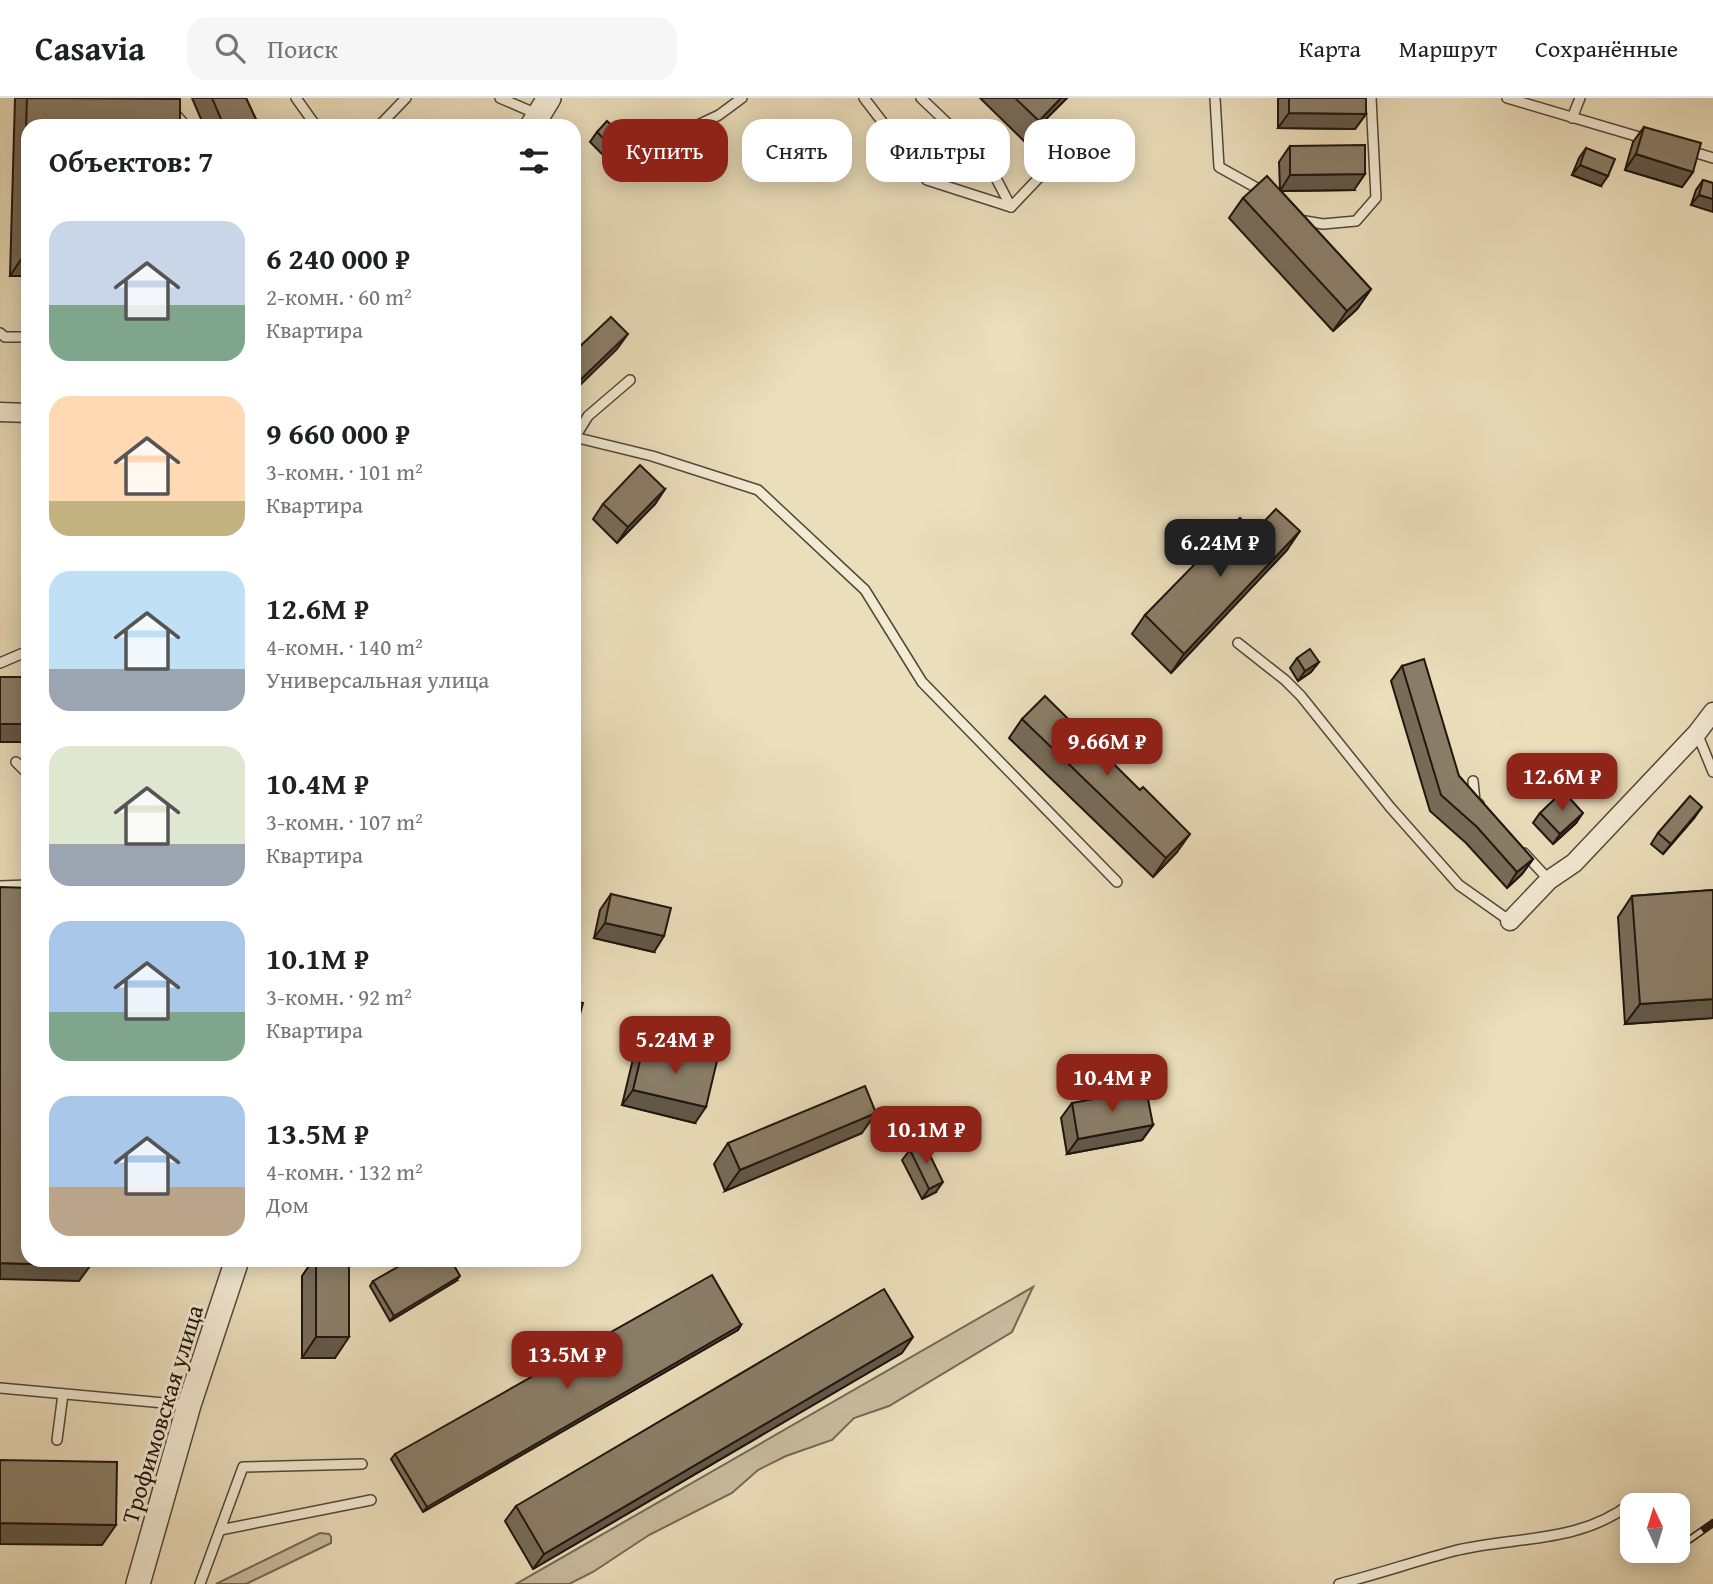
<!DOCTYPE html>
<html lang="ru">
<meta charset="utf-8">
<style>
body{margin:0;font-family:"Gentium Book Plus",serif;background:#f6f6f6;color:#202124;height:100vh;display:flex;flex-direction:column;font-size:26px;white-space:nowrap}
*{box-sizing:border-box;margin:0}
p{font-size:23px;color:#757577}
.icon{flex:none;width:38px;height:38px;fill:none;stroke:currentColor;stroke-width:2;stroke-linecap:round;stroke-linejoin:round}
.map{position:relative;flex:1;overflow:hidden}
.details{position:absolute;left:21px;top:21px;width:560px;height:1148px;display:flex;flex-direction:column;background:#fff;border-radius:21px;box-shadow:0 4px 18px #0003}
.details>*{flex:none}
.hud{position:absolute;left:602px;top:21px;width:665px;height:63px;display:flex;gap:14px}
.needle{width:46px;rotate:356deg}
.tools{position:absolute;left:1620px;top:1395px;display:grid;gap:14px}
.tools a{display:grid;place-items:center;width:70px;height:70px;border-radius:14px;background:#fff;box-shadow:0 4px 18px #0003;font-size:35px}
.price{position:absolute;translate:-50% -60px;padding:0 16px;border-radius:14px;background:#8f2418;color:#fff;font-size:23px;line-height:46px;filter:drop-shadow(0 2px 4px #0008)}
.price::after{content:'';position:absolute;left:50%;top:42px;width:21px;height:16px;margin-left:-10px;background:inherit;clip-path:polygon(0 0,100% 0,50% 100%)}
.price.selected{background:#222;color:#fff}
ul{padding:0;list-style:none}
li{display:flex;align-items:center;gap:21px;height:175px;padding:0 28px}
li span{display:grid;place-items:center;flex:none;width:196px;height:140px;border-radius:21px;color:#555}
li>.icon{margin-inline-start:auto}
span .icon{width:84px;height:84px;fill:#fffc;stroke-width:1}
li b{font-size:30px}
h2{display:flex;justify-content:space-between;align-items:center;height:84px;padding:0 28px;font-size:30px}
.pill{padding:0 24px;border-radius:21px;background:#fff;box-shadow:0 4px 18px #0003;font-size:24px;line-height:63px}
.pill.selected{background:#8f2418;color:#fff}
header{display:flex;align-items:center;gap:42px;box-sizing:border-box;height:98px;padding:0 35px;background:#fff;border-bottom:2px solid #e0e0e0}
header strong{font-size:33px}
nav{display:flex;gap:38px;margin-inline-start:auto;font-size:24px}
.search{width:490px;height:63px;background:#f6f6f6;display:flex;align-items:center;gap:18px;box-sizing:border-box;padding:0 24px;border-radius:21px;color:#757577;font-size:26px}
.map>svg:first-child{display:block}
.green{fill:#c8bc9e;stroke:#746856;stroke-width:2}
.lines{fill:none;stroke-linecap:round;stroke-linejoin:round}
.service-casing{stroke:#534739;stroke-width:12}
.minor-casing{stroke:#534739;stroke-width:21}
.tertiary-casing{stroke:#534739;stroke-width:26}
.service{stroke:#f2ead3;stroke-width:9}
.minor{stroke:#f2ead3;stroke-width:18}
.tertiary{stroke:#f2ead3;stroke-width:23}
.rail-casing{stroke:#20150e;stroke-width:8}
.rail{stroke:#f2ead3;stroke-width:5;stroke-dasharray:16;stroke-linecap:butt}
.wall{fill:#776c59;stroke:#20150e;stroke-width:2}
.shaded-wall{fill:#615849;stroke:#20150e;stroke-width:2}
.building{fill:#8a7e68;stroke:#20150e;stroke-width:2}
.labels{text-anchor:middle;dominant-baseline:central;stroke-width:6;stroke-linejoin:round;paint-order:stroke}
.street-label{font-size:24px;fill:#20150e;stroke:#f2ead3}
</style>
<header>
<strong>Casavia</strong>
<div class="search"><svg class="icon" aria-label="search" viewBox="0 0 24 24"><circle cx="10" cy="10" r="6"/><path d="M15 15l6 6"/></svg>Поиск</div>
<nav><a>Карта</a><a>Маршрут</a><a>Сохранённые</a></nav>
</header>
<div class="map">
<svg width="1713" height="1486" viewBox="0 0 1713 1486">
<rect width="100%" height="100%" fill="#ebdebb"/>
<filter id="stains"><feTurbulence type="fractalNoise" baseFrequency=".00286" numOctaves="4"/><feColorMatrix values="0 0 0 0 .2 0 0 0 0 .09 0 0 0 0 .02 0 0 0 .5 -.17"/></filter>
<radialGradient id="worn" r=".72"><stop offset=".6" stop-color="#630" stop-opacity="0"/><stop offset="1" stop-color="#630" stop-opacity=".3"/></radialGradient>
<!-- green -->
<g class="green">
<polygon points="1033,1189 1012,1234 889,1308 854,1320 832,1342 786,1358 758,1372 732,1395 649,1437 593,1474 569,1486 516,1486"/>
<polygon points="320,1435 329,1436 331,1439 331,1445 246,1486 216,1486"/>
</g>
<g class="lines">
<defs>
<g id="service">
<polyline points="161,0 186,28"/>
<polyline points="296,0 316,28"/>
<polyline points="500,0 537,16"/>
<polyline points="864,0 927,82 1011,109 1085,31"/>
<polyline points="921,0 987,63 1011,109"/>
<polyline points="1215,0 1219,69 1255,89 1264,97"/>
<polyline points="1507,0 1646,41"/>
<polyline points="1572,20 1580,0"/>
<polyline points="379,28 406,0"/>
<polyline points="654,48 719,17 742,0"/>
<polyline points="1687,52 1713,60"/>
<polyline points="1299,122 1323,126 1356,123 1376,100 1371,0"/>
<polyline points="0,235 5,239 28,239"/>
<polyline points="574,339 652,358 758,392 865,492 922,584 1117,784"/>
<polyline points="575,339 588,318 630,282"/>
<polyline points="1238,545 1285,582 1301,598 1390,709 1459,787 1510,823"/>
<polyline points="0,565 28,553"/>
<polyline points="1697,635 1713,674"/>
<polyline points="16,664 28,676"/>
<polyline points="1473,683 1475,703 1479,706"/>
<polyline points="1524,755 1549,782"/>
<polyline points="0,788 28,787"/>
<polyline points="0,1290 186,1307"/>
<polyline points="57,1342 63,1296"/>
<polyline points="220,1432 371,1402"/>
<polyline points="200,1486 243,1369 362,1366"/>
<path d="M1339,1486C1378,1476 1416,1463 1454,1453C1514,1438 1578,1446 1630,1406"/>
</g>
<g id="minor">
<polyline points="0,314 28,315"/>
<polyline points="1510,823 1549,782 1574,765 1697,635 1713,614"/>
</g>
<g id="tertiary">
<polyline points="532,28 549,0"/>
<polyline points="138,1486 189,1307 237,1162"/>
</g>
</defs>
<!-- service casing -->
<use href="#service" class="service-casing"/>
<!-- minor casing -->
<use href="#minor" class="minor-casing"/>
<!-- tertiary casing -->
<use href="#tertiary" class="tertiary-casing"/>
<!-- service -->
<use href="#service" class="service"/>
<!-- minor -->
<use href="#minor" class="minor"/>
<!-- tertiary -->
<use href="#tertiary" class="tertiary"/>
<defs>
<polyline id="rail" points="1689,1442 1713,1425"/>
</defs>
<!-- rail casing -->
<use href="#rail" class="rail-casing"/>
<!-- rail -->
<use href="#rail" class="rail"/>
</g>
<!-- wall -->
<g class="wall">
<polygon points="15,0 180,0 28,178 10,178"/>
<polygon points="192,0 246,0 259,28 204,28"/>
<polygon points="980,0 1067,0 1024,43"/>
<polygon points="1278,0 1366,0 1366,16 1355,31 1278,30"/>
<polygon points="1644,29 1693,74 1682,89 1625,72 1633,44"/>
<polygon points="597,34 630,45 623,56 612,66 590,44"/>
<polygon points="1290,48 1354,92 1281,93 1371,191 1357,211 1333,233 1229,120 1243,100 1280,91 1279,64"/>
<polygon points="1586,50 1601,88 1572,77 1579,60"/>
<polygon points="1703,82 1713,85 1691,107 1696,92"/>
<polygon points="665,391 655,406 617,445 593,421 603,406"/>
<polygon points="1254,434 1287,452 1171,575 1132,536 1145,517"/>
<polygon points="1297,560 1319,564 1311,574 1298,583 1290,570"/>
<polygon points="1402,568 1459,678 1533,761 1522,776 1507,790 1466,745 1430,713 1391,583"/>
<polygon points="1022,621 1177,754 1153,779 1009,640"/>
<polygon points="1540,715 1576,725 1553,746 1533,725"/>
<polygon points="1695,719 1663,756 1651,746 1658,735"/>
<polygon points="1713,792 1713,920 1625,926 1618,819 1632,798"/>
<polygon points="611,796 654,854 594,840 600,812"/>
<polygon points="644,946 695,1025 622,1007 633,961"/>
<polygon points="1072,1005 1153,1027 1142,1042 1067,1056 1061,1020"/>
<polygon points="862,1035 725,1093 714,1066 728,1045"/>
<polygon points="910,1052 936,1094 922,1101 902,1062"/>
<polygon points="313,1162 349,1162 335,1260 302,1260 302,1178"/>
<polygon points="373,1183 456,1183 390,1223 370,1188"/>
<polygon points="741,1227 738,1232 423,1414 391,1361 395,1356"/>
<polygon points="902,1255 533,1471 505,1423 516,1408"/>
</g>
<!-- shaded-wall -->
<g class="shaded-wall">
<polygon points="1061,0 1067,0 1024,43 1039,23"/>
<polygon points="1289,15 1366,16 1355,31 1278,30"/>
<polygon points="630,45 623,56 612,66 619,56"/>
<polygon points="1636,56 1693,74 1682,89 1625,72"/>
<polygon points="1580,67 1608,78 1601,88 1572,77"/>
<polygon points="1365,76 1354,92 1280,93 1290,77"/>
<polygon points="1699,97 1713,101 1713,114 1691,107"/>
<polygon points="22,160 28,160 28,178 10,178"/>
<polygon points="1371,191 1357,211 1333,233 1347,213"/>
<polygon points="628,236 617,251 574,293 575,287"/>
<polygon points="665,391 655,406 617,445 628,429"/>
<polygon points="1300,433 1287,452 1171,575 1184,556"/>
<polygon points="1319,564 1311,574 1298,583 1305,573"/>
<rect x="0" y="626" width="28" height="18"/>
<polygon points="1702,709 1695,719 1663,756 1671,746"/>
<polygon points="1583,715 1576,725 1553,746 1560,736"/>
<polygon points="1190,736 1177,754 1153,779 1166,760"/>
<polygon points="1533,761 1522,776 1507,790 1517,774"/>
<polygon points="605,825 664,838 654,854 594,840"/>
<polygon points="1713,901 1713,920 1625,926 1640,906"/>
<polygon points="574,919 579,920 574,928"/>
<polygon points="633,992 706,1009 695,1025 622,1007"/>
<polygon points="876,1015 862,1035 725,1093 740,1072"/>
<polygon points="1153,1027 1142,1042 1067,1056 1078,1041"/>
<polygon points="943,1084 936,1094 922,1101 929,1091"/>
<polygon points="0,1165 90,1168 79,1183 0,1181"/>
<polygon points="460,1178 456,1183 390,1223 394,1218"/>
<polygon points="741,1227 738,1232 423,1414 427,1409"/>
<polygon points="316,1239 349,1239 335,1260 302,1260"/>
<polygon points="913,1239 902,1255 533,1471 544,1456"/>
<polygon points="0,1425 116,1427 102,1447 0,1446"/>
</g>
<!-- building -->
<g class="building">
<polygon points="27,0 180,1 180,28 28,28 28,160 22,160"/>
<polygon points="212,0 246,0 259,28 224,28"/>
<polygon points="1015,0 1061,0 1039,23"/>
<polygon points="1289,0 1366,0 1366,16 1289,15"/>
<polygon points="607,23 630,45 619,56 597,34"/>
<polygon points="1644,29 1701,45 1693,74 1636,56"/>
<polygon points="1365,47 1365,76 1290,77 1290,48"/>
<polygon points="1586,50 1615,61 1608,78 1580,67"/>
<polygon points="1267,78 1371,191 1347,213 1243,100"/>
<polygon points="1703,82 1713,85 1713,101 1699,97"/>
<polygon points="611,219 628,236 575,287 574,254"/>
<polygon points="640,367 665,391 628,429 603,406"/>
<polygon points="1276,411 1300,433 1184,556 1145,517 1240,420 1254,434"/>
<polygon points="1310,551 1319,564 1305,573 1297,560"/>
<polygon points="1424,561 1459,678 1533,761 1517,774 1477,729 1441,697 1402,568"/>
<rect x="0" y="579" width="28" height="47"/>
<polygon points="1045,598 1140,692 1143,689 1190,736 1166,760 1022,621"/>
<polygon points="1563,693 1583,715 1560,736 1540,715"/>
<polygon points="1690,698 1702,709 1671,746 1658,735"/>
<polygon points="0,789 28,790 28,1162 90,1162 90,1168 0,1165"/>
<polygon points="1713,792 1713,901 1640,906 1632,798"/>
<polygon points="611,796 671,810 664,838 605,825"/>
<polygon points="574,903 583,905 579,920 574,919"/>
<polygon points="644,946 717,963 706,1009 633,992"/>
<polygon points="865,988 876,1015 740,1072 728,1045"/>
<polygon points="1146,991 1153,1027 1078,1041 1072,1005"/>
<polygon points="924,1045 943,1084 929,1091 910,1052"/>
<rect x="316" y="1162" width="33" height="77"/>
<polygon points="410,1162 451,1162 460,1178 394,1218 373,1183"/>
<polygon points="712,1177 741,1227 427,1409 395,1356"/>
<polygon points="884,1191 913,1239 544,1456 516,1408"/>
<polygon points="0,1362 117,1364 116,1427 0,1425"/>
<polygon points="1678,1408 1685,1420 1678,1424"/>
</g>
<g class="labels">
<!-- street labels -->
<g class="street-label">
<text transform="translate(162 1316) rotate(-73)">Трофимовская улица</text>
</g>
</g>
<rect width="100%" height="100%" filter="url(#stains)"/>
<rect width="100%" height="100%" fill="url(#worn)"/>
</svg>
<div class="tools">
<a><svg class="needle" viewBox="-14 -14 28 28"><path d="M0-13l5 13h-10z" fill="#e53935"/><path d="M0 13l5-13h-10z" fill="#757577"/></svg></a>
</div>
<b class="price selected" style="left:1220px;top:481px">6.24M ₽</b>
<b class="price" style="left:1107px;top:680px">9.66M ₽</b>
<b class="price" style="left:1562px;top:715px">12.6M ₽</b>
<b class="price" style="left:675px;top:978px">5.24M ₽</b>
<b class="price" style="left:1112px;top:1016px">10.4M ₽</b>
<b class="price" style="left:926px;top:1068px">10.1M ₽</b>
<b class="price" style="left:567px;top:1293px">13.5M ₽</b>
<div class="hud">
<a class="pill selected">Купить</a>
<a class="pill">Снять</a>
<a class="pill">Фильтры</a>
<a class="pill">Новое</a>
</div>
<section class="details">
<h2>Объектов: 7<svg class="icon" aria-label="filters" viewBox="0 0 24 24"><path d="M4 7h16M4 17h16"/><circle cx="9" cy="7" r="2"/><circle cx="15" cy="17" r="2"/></svg></h2>
<ul>
<li><span style="background:linear-gradient(#c9d6e8 60%,#7fa58c 0)"><svg class="icon" aria-label="home" viewBox="0 0 24 24"><path d="M3 11l9-7 9 7M6 9v11h12V9"/></svg></span><div><b>6 240 000 ₽</b><p>2-комн. · 60 m²</p><p>Квартира</p></div></li>
<li><span style="background:linear-gradient(#ffd9b3 75%,#c2b280 0)"><svg class="icon" aria-label="home" viewBox="0 0 24 24"><path d="M3 11l9-7 9 7M6 9v11h12V9"/></svg></span><div><b>9 660 000 ₽</b><p>3-комн. · 101 m²</p><p>Квартира</p></div></li>
<li><span style="background:linear-gradient(#bfe0f5 70%,#9aa5b1 0)"><svg class="icon" aria-label="home" viewBox="0 0 24 24"><path d="M3 11l9-7 9 7M6 9v11h12V9"/></svg></span><div><b>12.6M ₽</b><p>4-комн. · 140 m²</p><p>Универсальная улица</p></div></li>
<li><span style="background:linear-gradient(#dfe7d0 70%,#9aa5b1 0)"><svg class="icon" aria-label="home" viewBox="0 0 24 24"><path d="M3 11l9-7 9 7M6 9v11h12V9"/></svg></span><div><b>10.4M ₽</b><p>3-комн. · 107 m²</p><p>Квартира</p></div></li>
<li><span style="background:linear-gradient(#a9c7e8 65%,#7fa58c 0)"><svg class="icon" aria-label="home" viewBox="0 0 24 24"><path d="M3 11l9-7 9 7M6 9v11h12V9"/></svg></span><div><b>10.1M ₽</b><p>3-комн. · 92 m²</p><p>Квартира</p></div></li>
<li><span style="background:linear-gradient(#a9c7e8 65%,#b9a48a 0)"><svg class="icon" aria-label="home" viewBox="0 0 24 24"><path d="M3 11l9-7 9 7M6 9v11h12V9"/></svg></span><div><b>13.5M ₽</b><p>4-комн. · 132 m²</p><p>Дом</p></div></li>
</ul>
</section>
</div>
